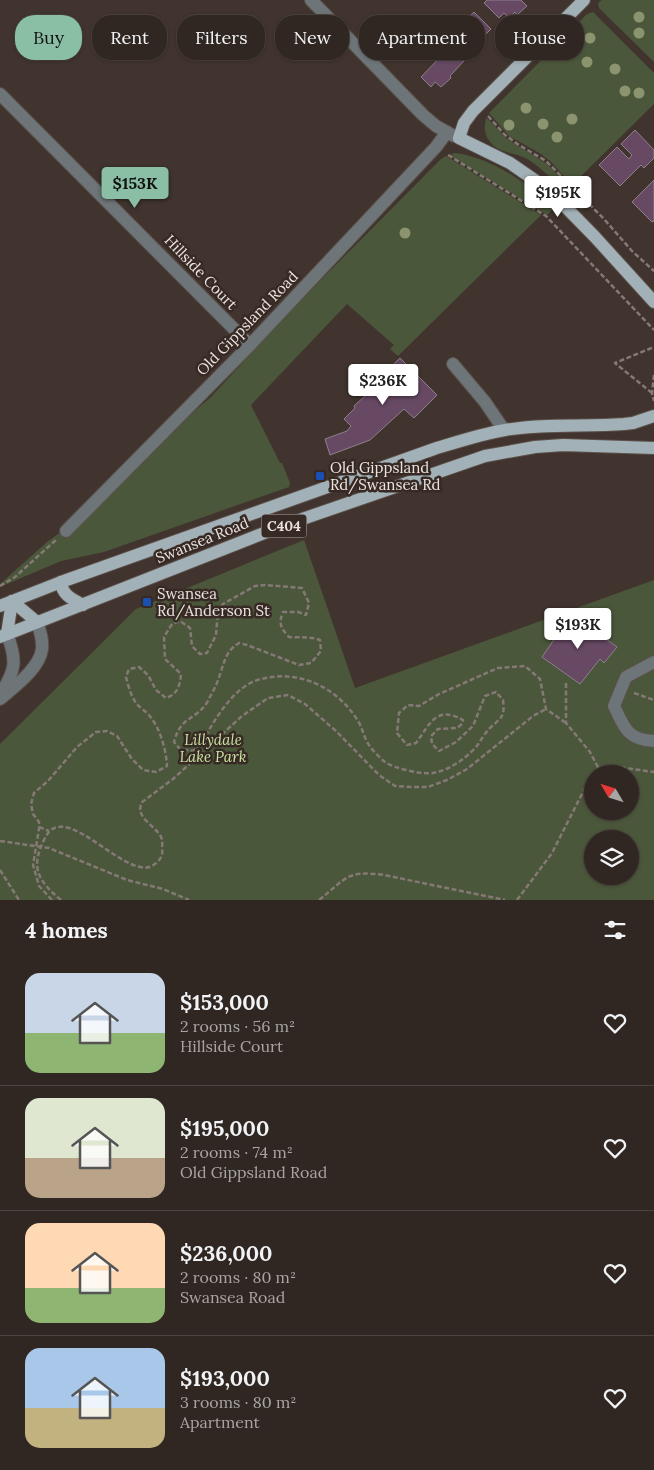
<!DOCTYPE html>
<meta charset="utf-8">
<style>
body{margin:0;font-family:Lora,serif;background:#3d332f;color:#f1f3f6;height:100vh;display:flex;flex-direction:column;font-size:19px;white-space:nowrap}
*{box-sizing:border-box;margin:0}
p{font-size:16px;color:#a8a5a5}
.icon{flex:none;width:28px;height:28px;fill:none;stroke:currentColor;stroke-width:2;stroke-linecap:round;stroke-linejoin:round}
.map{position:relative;height:900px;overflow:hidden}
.sheet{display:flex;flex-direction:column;background:#312722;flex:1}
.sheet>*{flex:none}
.top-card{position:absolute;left:15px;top:15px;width:625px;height:45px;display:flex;gap:10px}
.needle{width:32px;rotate:308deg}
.buttons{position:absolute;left:584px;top:765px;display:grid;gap:10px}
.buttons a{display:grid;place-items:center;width:55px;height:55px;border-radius:50%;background:#312722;box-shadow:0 1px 4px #0004,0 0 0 1px #4c4440;font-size:25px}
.price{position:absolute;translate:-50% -42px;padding:0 11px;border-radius:5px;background:#fff;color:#222;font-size:16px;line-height:32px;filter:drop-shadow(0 1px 2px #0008)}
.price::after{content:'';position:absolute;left:50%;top:30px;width:15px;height:11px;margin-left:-8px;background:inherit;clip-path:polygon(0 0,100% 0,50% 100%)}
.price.current{background:#8abfa5;color:#111}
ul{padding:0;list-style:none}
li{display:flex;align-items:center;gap:15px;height:125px;padding:0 25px}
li+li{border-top:1px solid #4c4440}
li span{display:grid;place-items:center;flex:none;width:140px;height:100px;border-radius:15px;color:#555}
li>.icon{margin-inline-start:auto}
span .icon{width:60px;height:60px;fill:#fffc;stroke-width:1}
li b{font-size:21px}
h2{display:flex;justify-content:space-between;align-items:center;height:60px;padding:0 25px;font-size:21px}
.tag{padding:0 18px;border-radius:20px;background:#312722;box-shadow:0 1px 4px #0004,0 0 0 1px #4c4440;font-size:18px;line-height:45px}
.tag.current{background:#8abfa5;color:#111}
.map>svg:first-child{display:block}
.green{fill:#4b573b;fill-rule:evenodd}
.building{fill:#674964;stroke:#8d808b}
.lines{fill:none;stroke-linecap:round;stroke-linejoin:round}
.minor-casing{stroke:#5c504a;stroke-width:14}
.major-casing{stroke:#5c504a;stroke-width:14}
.path{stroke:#847974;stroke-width:2.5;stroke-dasharray:5 2.5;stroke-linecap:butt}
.minor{stroke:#6d7578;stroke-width:12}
.major{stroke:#a2b1b7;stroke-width:12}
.tree{fill:#8b946e}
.transit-dot{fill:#1a4fb4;stroke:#372a24;stroke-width:2}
.labels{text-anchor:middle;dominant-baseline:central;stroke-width:5;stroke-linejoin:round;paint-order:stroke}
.shield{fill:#372a24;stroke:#b5aca7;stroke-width:1}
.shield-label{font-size:14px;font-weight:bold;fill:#ebe3df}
.street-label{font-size:15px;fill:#ebe3df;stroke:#372a24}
.poi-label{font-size:15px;fill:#ebe3df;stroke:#372a24;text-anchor:start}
.park-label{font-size:15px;font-style:italic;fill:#c8e2a2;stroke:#372a24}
</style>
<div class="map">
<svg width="654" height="900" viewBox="0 0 654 900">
<rect width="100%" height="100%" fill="#41342e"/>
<!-- green -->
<g class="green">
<polygon points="602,0 654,0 654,62 599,8 598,3"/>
<polygon points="593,12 654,73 654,104 572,185 551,162 541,154 509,136 489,113 587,14"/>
<path d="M486,118L489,120L506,138L547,164L589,206L581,210C565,193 549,173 529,160C517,152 500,154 491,143C484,135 484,128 486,118Z"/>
<path d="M455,153C491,157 529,185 555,207L547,215L449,155Z"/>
<polygon points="446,156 541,215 398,356 390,349 394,345 347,304 251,405 280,463 282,463 290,483 289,487 104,552 61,561 0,587 0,584 47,542 76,521 144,454 211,397 290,311 441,159"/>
<path d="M304,540L355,688L654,580V900H0V744L136,609ZM592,774H630V811H592ZM592,839H630V876H592Z"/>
</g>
<!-- building -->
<g class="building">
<polygon points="487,0 521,0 527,6 517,15 515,12 509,18 504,13 499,18 484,3"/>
<polygon points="474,12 491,29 472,48 466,42 463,45 451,34"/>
<polygon points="450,47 464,61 450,76 451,78 441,87 435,82 431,87 421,77"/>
<polygon points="635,130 654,150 654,158 644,168 641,165 620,186 599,165 617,147 629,159 632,155 621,144"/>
<polygon points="654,180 654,221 652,222 632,202"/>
<polygon points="400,358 437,395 414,418 404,409 370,440 330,455 325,439 347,431 351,426 344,419 355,408 354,406 366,395 374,383"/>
<polygon points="572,614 617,647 604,663 600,659 580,684 542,657"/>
</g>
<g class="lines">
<defs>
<g id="minor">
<polyline points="311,0 423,115 436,126 454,136"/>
<polyline points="0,94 250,345"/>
<polyline points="453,364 485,402 504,430"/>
<polyline points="66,531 250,345 436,147 447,132"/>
<path d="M654,662L626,677L614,706C624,727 627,740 654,741"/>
<path d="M1,693C16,670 17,660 7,634"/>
<path d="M0,699C14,687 40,668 42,649C43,639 40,631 37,622"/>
</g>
<g id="major">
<polyline points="584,0 473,111 464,123 459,138 510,163 549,190 595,237 654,302"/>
<path d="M61,582C62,595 72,599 83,605"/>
<polyline points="12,601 37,622"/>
<path d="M0,606L61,582L434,449C457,442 481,434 505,430C544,423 584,427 624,424L633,423L654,416"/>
<polyline points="7,634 12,601"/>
<polyline points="0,637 282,526 485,456 535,447 563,445 654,448"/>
</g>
</defs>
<!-- minor casing -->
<use href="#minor" class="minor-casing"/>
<!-- major casing -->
<use href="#major" class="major-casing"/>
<!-- path -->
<g class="path">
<polyline points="488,116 505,135 519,145 546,161 604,219 632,251 654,271"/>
<polyline points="448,155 546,216 654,330"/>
<polyline points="654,375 652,393 654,401"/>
<polyline points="652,393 615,363 654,347"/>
<polyline points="0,586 15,577 57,539"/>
<polyline points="566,683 566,723 590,752 601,773"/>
<polyline points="634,693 654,700"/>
<polyline points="601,774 611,766 654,772"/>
<polyline points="39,827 49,831"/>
<polyline points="0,841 49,848 127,880 163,889 189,900"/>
<polyline points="0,870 19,900"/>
<path d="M52,900L39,886L33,865L39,829V822L33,814L31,804L34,793L48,781L77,747L96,732L107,731L117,736L132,759L143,770L156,772L167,766C166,749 160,727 148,714C144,710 139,707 136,703C131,696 128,685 126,677L129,669L139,667L148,675L156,690L166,698C178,694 180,685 181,674L165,659L164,637L172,624L180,621L190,628L192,646L200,654L207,653L216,635L218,610L223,604L255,586L265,585L302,588L309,603L306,615L298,612H283C278,624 281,628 289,637C300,638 309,636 320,640L321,651L311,663L299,665L247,645L239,643C224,652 224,665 218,680C216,687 211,694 208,701C196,721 181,715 174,742L180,749L193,751C201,745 204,739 209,730C221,710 237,685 261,679C300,669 338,688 358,721C363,729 364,738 369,745C373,751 380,758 385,762C393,768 423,775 433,773C450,770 465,759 477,746C481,740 485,733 490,728C502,717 505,717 503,700L496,692L485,696L473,726L456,742L439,751L432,744L431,736L438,729L457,728L462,724L463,720C436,705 430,724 416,743L407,745L397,733L399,713L408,705L419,706L439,694L498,668L525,666L540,679L546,709L566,723"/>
<path d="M61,900C37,880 30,867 45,838C66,795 132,891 157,862C161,859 163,854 162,849C162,845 163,840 161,837C157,828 142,821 140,810C140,810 141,803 141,803L173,779L242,716L268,698L288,695L305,704L336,731L379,775L395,786L413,787H428L447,780L467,769L533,716L546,709"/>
<path d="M319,900C347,878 346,870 384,875L505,900"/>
<polyline points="517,900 552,853 587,784 592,780"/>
</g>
<!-- minor -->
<use href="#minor" class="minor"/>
<!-- major -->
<use href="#major" class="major"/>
</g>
<!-- trees -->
<g class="tree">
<circle cx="639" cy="17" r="5.5"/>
<circle cx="639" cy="33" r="5.5"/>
<circle cx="590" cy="38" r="5.5"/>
<circle cx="587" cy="62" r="5.5"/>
<circle cx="615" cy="69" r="5.5"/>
<circle cx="625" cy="91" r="5.5"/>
<circle cx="639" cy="93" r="5.5"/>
<circle cx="526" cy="108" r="5.5"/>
<circle cx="572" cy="119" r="5.5"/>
<circle cx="543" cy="124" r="5.5"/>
<circle cx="509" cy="125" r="5.5"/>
<circle cx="557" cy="137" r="5.5"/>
<circle cx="405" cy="233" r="5.5"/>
</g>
<!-- markers -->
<g class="transit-dot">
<rect x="315" y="471" width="10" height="10" rx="2.5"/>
<rect x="142" y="597" width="10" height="10" rx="2.5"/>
</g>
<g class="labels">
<!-- shield labels -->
<rect class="shield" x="261.5" y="514.5" width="45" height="23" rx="4"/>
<g class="shield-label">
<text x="284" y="526">C404</text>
</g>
<!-- street labels -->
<g class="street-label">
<text transform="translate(201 272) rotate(46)">Hillside Court</text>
<text transform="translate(247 323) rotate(-46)">Old Gippsland Road</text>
<text transform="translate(202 540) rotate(-22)">Swansea Road</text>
</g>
<!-- poi labels -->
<g class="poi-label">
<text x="330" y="467">Old Gippsland<tspan x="330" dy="17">Rd/Swansea Rd</tspan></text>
<text x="157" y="593">Swansea<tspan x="157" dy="17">Rd/Anderson St</tspan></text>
</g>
<!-- park labels -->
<g class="park-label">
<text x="213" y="739">Lillydale<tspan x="213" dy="17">Lake Park</tspan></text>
</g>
</g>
</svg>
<div class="buttons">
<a><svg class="needle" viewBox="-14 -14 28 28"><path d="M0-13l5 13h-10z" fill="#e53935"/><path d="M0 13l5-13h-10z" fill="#a8a5a5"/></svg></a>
<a><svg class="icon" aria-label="layers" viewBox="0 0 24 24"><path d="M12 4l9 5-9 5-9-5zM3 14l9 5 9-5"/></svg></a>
</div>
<b class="price current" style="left:135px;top:209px">$153K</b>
<b class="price" style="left:558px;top:218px">$195K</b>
<b class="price" style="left:383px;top:406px">$236K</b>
<b class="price" style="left:578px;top:650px">$193K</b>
<div class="top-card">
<a class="tag current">Buy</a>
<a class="tag">Rent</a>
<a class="tag">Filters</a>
<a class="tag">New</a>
<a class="tag">Apartment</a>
<a class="tag">House</a>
</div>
</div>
<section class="sheet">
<h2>4 homes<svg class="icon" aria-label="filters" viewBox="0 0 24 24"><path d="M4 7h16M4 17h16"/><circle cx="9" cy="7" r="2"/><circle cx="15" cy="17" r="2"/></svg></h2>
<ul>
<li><span style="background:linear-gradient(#c9d6e8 60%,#8fb573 0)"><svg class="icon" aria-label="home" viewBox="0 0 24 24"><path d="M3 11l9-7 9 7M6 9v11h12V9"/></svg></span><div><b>$153,000</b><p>2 rooms · 56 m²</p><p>Hillside Court</p></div><svg class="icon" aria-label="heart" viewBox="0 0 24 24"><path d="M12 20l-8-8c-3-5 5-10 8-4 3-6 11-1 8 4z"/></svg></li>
<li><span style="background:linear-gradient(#dfe7d0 60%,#b9a48a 0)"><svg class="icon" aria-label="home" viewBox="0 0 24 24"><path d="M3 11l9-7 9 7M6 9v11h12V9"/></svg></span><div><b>$195,000</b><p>2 rooms · 74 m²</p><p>Old Gippsland Road</p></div><svg class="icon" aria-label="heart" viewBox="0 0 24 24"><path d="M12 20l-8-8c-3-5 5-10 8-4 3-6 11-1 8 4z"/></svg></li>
<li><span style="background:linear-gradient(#ffd9b3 65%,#8fb573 0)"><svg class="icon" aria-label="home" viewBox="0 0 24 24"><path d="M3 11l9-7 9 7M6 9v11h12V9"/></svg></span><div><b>$236,000</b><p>2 rooms · 80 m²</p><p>Swansea Road</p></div><svg class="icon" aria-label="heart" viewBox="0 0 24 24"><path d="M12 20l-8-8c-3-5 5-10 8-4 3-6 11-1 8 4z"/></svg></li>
<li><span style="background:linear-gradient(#a9c7e8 60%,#c2b280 0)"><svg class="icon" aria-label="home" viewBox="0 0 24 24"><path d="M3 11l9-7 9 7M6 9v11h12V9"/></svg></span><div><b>$193,000</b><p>3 rooms · 80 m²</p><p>Apartment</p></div><svg class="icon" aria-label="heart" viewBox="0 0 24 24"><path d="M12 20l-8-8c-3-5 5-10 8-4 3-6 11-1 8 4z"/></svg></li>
</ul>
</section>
